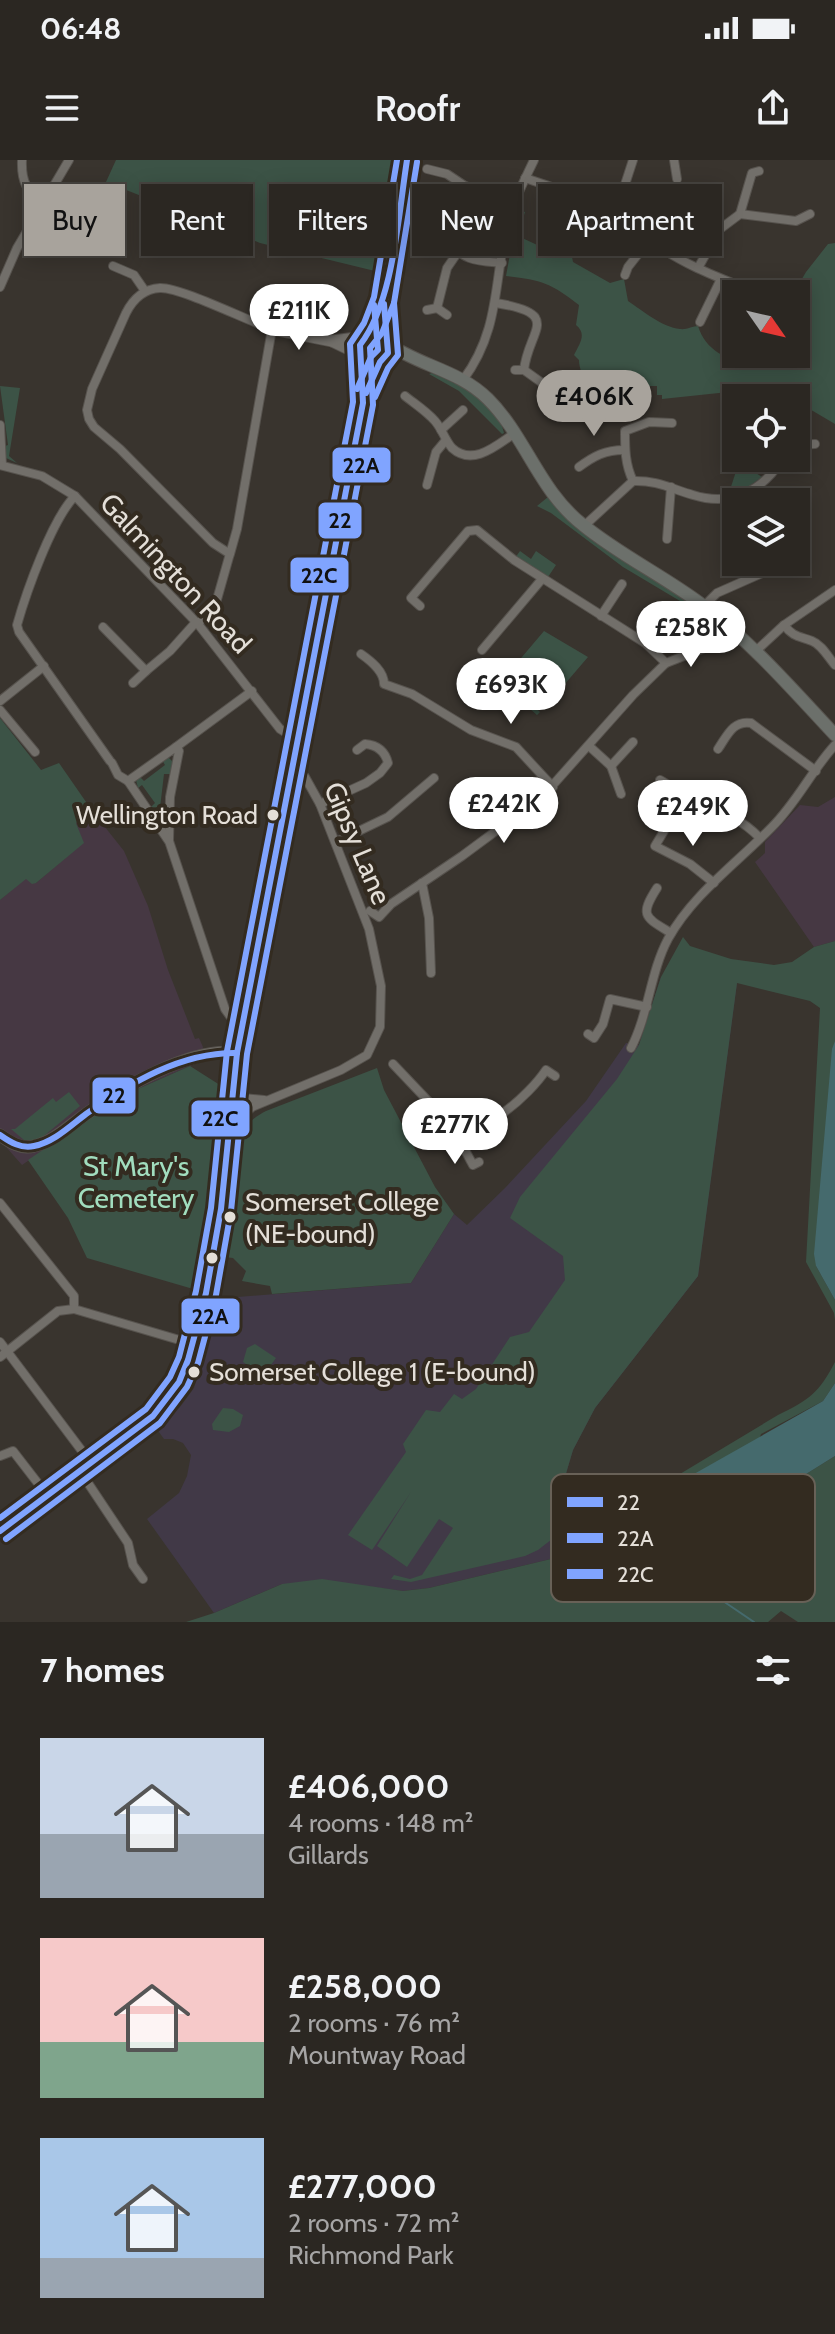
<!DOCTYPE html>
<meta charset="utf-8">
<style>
body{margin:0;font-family:Cabin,sans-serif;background:#332f2a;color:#f1f3f6;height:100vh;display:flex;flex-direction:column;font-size:30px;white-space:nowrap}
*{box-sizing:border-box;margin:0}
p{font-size:26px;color:#a6a5a5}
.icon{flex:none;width:44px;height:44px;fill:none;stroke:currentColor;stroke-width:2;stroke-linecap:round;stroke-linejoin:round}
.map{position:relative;height:1462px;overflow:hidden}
.sheet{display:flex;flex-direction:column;background:#2b2722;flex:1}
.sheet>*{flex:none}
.hud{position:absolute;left:24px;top:24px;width:788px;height:72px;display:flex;gap:16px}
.needle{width:52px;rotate:124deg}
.buttons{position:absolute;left:722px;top:120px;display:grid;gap:16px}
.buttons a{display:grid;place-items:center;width:88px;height:88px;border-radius:0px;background:#2b2722;box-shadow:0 4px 20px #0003,0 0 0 2px #474440;font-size:40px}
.price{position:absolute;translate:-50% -68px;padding:0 18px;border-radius:28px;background:#fff;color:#222;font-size:26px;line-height:52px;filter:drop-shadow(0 2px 4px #0008)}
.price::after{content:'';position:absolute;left:50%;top:48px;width:24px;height:18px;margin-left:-12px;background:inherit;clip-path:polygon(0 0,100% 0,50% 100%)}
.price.active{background:#a8a39c;color:#111}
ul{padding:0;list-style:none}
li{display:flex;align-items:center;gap:24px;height:200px;padding:0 40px}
li span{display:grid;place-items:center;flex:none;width:224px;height:160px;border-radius:0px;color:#555}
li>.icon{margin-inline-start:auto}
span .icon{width:96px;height:96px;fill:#fffc;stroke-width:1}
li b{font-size:34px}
h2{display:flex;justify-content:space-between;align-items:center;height:96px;padding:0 40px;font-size:34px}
.pill{padding:0 28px;border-radius:0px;background:#2b2722;box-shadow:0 4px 20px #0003,0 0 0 2px #474440;font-size:28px;line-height:72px}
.pill.active{background:#a8a39c;color:#111}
.status{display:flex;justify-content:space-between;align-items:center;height:56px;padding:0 40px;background:#2b2722;direction:ltr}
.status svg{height:22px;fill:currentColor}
header{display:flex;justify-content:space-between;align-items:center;height:104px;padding:0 40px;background:#2b2722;font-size:36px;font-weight:600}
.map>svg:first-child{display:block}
.education{fill:#413947}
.medical{fill:#463843}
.green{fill:#3c5346}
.water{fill:#456a6d}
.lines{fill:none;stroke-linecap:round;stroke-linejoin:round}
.stream{stroke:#456a6d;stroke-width:2}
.street-casing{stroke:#57534e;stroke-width:10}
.secondary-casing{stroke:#57534e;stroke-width:13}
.primary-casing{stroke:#57534e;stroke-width:14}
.street{stroke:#726f6a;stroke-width:8}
.secondary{stroke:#726f6a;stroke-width:11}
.primary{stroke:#6c706b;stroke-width:12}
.bus-1-casing{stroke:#332b20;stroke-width:12}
.bus-2-casing{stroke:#332b20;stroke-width:12}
.bus-3-casing{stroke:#332b20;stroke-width:12}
.bus-1{stroke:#80a4ff;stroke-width:6}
.bus-2{stroke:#80a4ff;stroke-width:6}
.bus-3{stroke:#80a4ff;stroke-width:6}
.bus-dot{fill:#e4dfd8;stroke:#332b20;stroke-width:3}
.labels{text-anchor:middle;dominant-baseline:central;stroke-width:8;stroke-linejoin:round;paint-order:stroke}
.bus-label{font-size:26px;fill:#e4dfd8;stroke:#332b20;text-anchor:start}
.street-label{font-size:28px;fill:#e4dfd8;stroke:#332b20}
.park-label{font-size:28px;fill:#a1ddbe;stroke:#332b20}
.key{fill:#332b20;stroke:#686157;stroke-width:2}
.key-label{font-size:22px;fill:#e4dfd8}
.line-badge{stroke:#332b20;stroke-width:3}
.pale-badge-label{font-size:22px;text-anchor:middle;font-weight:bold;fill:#111}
</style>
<div class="status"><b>06:48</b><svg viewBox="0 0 49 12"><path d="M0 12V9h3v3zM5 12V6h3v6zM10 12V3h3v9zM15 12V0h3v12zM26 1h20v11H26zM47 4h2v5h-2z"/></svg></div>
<header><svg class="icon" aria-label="menu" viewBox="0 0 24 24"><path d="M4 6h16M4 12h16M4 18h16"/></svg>Roofr<svg class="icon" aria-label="share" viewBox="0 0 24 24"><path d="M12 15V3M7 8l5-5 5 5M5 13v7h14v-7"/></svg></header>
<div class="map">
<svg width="835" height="1462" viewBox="0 0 835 1462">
<rect width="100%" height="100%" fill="#39342e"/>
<!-- education -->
<polygon class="education" points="661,817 737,823 698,1116 595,1248 573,1290 559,1337 551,1399 429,1428 403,1431 364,1426 282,1424 214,1453 147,1359 179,1333 187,1316 191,1295 183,1283 173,1279 164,1279 156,1268 180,1247 194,1228 213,1163 213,1139 411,1123 454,1054 467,1065 505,1028 586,941 626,883 639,885"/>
<!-- medical -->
<g class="medical">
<polygon points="835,637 835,781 814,787 755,702 765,693 765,682 800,645 818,647"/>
<polygon points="93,652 124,691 148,746 168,810 195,879 199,878 203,887 199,902 124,935 22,1005 0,980 0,740 26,718 36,723 83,683 76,663"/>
</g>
<!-- green -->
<g class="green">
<polygon points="116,0 397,0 379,112 260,83 106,22"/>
<path d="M518,50L525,52L518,74L520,77L548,90C554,86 563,83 570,87L573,102L610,123L624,119L628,141C643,151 662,167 680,169C686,170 693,166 698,166C705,190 727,200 751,205L757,194H796V134H793L806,112L828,84L835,83V264L796,241V238H790L765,223L737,225L738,231L662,239V235H657V226H623L610,232L612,241L605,246C595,233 579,217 579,200L574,195C580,183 587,174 576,165L579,145C551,123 541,120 506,116Z"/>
<path d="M432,213C458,224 498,242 504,273L502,274L459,231L429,214Z"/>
<polygon points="0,226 20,228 9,296 17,303 6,298 5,286 8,285"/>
<polygon points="739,302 762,317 745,329 729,333"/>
<polygon points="548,337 561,353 582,371 699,450 695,456 685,444 623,407 551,353 537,346"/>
<polygon points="520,391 531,399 536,391 556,405 546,420 515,398"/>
<polygon points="544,471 588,497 564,525 549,513 526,539 540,552 537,555 500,523"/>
<polygon points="0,558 41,610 59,603 93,652 76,663 84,683 36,723 32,724 26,719 0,740"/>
<polygon points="168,597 173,602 170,614 164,614 160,648 166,648 165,658 161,660 151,647 155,643 142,625 138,628 136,620 140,617 144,621 165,605 162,600"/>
<polygon points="683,777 690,786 731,799 774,805 792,802 814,787 835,781 835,881 816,1106 835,1140 835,1160 834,1153 806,1102 820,848 810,841 737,823 698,1116 595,1248 573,1290 559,1337 556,1376 538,1390 525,1396 411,1422 391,1419 394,1415 410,1419 422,1415 453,1368 439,1359 407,1407 377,1386 411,1332 372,1390 348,1375 406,1292 403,1284 426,1250 440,1252 454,1234 462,1239 476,1229 510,1177 529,1172 565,1120 563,1096 510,1058 520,1037 617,919 639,885 661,817"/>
<path d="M190,906L223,927C214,995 217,1064 200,1131L87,1098L68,1058L28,1000L124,935Z"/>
<path d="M377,908L384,930L435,1027L454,1054L411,1123L272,1134L270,1126L242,1121L246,1111L233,1098L224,1097L234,1055L238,977C246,964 253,958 266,951Z"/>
<polygon points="69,932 80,946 39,980 24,980 11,969 15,969 53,938 56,942"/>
<polygon points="255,1184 276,1198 263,1216 243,1202 247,1188"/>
<path d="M835,1202V1223L823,1241L761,1274L734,1359L835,1296V1462H798L781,1451L768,1462H186L214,1453L282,1424L322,1419L403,1431L429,1428L551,1399L555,1397L560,1386L778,1255C809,1240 819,1233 835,1202Z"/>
<polygon points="223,1248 233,1249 243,1255 240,1266 229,1272 213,1270 212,1264"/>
</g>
<!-- water -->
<g class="water">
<polygon points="835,881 835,1140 816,1106 814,1094 832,889"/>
<polygon points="835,1223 835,1296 734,1359 721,1356 694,1314 823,1241"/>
</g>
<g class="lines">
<!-- stream -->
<polyline class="stream" points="723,1441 754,1462"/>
<defs>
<g id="street">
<path d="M22,0C21,22 27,31 43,44"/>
<polyline points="674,0 677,19"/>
<polyline points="427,9 447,14 465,26"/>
<path d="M525,18L617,49C635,58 644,76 660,87C690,108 726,120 759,134"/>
<path d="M480,30L465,26L454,58L451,80C460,102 482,101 502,103"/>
<polyline points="617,49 633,0"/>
<polyline points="740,54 752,13 759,11"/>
<polyline points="572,81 590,40"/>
<polyline points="113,106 134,115 145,131"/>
<polyline points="698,108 720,69 740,54 796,61 810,54"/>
<polyline points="625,115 628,107 650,79"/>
<polyline points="0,127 17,88 69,0"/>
<path d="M496,143C564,154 528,170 524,210H515"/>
<polyline points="437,148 447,108 458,92"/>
<polyline points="427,150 437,148 447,155"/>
<polyline points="700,162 721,119"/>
<polyline points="524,210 545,225 551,232"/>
<path d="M463,220C502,168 493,117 509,58C515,38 525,19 534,0"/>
<path d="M405,236C415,244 426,251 435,261C442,269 445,280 452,288C473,307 497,285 515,273"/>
<polyline points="0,265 2,305"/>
<polyline points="441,270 463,250"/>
<polyline points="796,285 815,284"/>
<polyline points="0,305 42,316 75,336 198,464 280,569 298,580"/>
<path d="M579,307C594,296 605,290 624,290"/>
<path d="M633,321C625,304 625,289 625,271L649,262L672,263"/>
<polyline points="427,325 436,292 446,280"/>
<path d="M75,336C52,359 26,433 17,465L19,472L110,601"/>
<path d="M584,366L633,321C656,320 672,329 693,335C731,347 763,331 783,298"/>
<polyline points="667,379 671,327"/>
<polyline points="420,446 411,438 468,371 477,370 514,400 645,483 666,503"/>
<polyline points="704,446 717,433 760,414"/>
<polyline points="601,456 622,424"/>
<path d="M198,464L216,443L229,397L230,394L237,369L272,169C248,161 180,127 160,128C143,129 133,139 126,153L92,229L87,250L89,259L94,267L120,289L213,383L230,394"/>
<path d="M784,465C793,477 799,476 812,481C822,485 828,497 835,505"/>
<polyline points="103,467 146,511 170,491 196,462"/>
<polyline points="482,490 542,419"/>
<polyline points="757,490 784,465 835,430"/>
<path d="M361,494C371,501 384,511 384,524L412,534L471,570L516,587L553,627"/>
<polyline points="133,523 146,511"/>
<polyline points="0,541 44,506"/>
<polyline points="0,550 35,592"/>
<polyline points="589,586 611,606 621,634"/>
<polyline points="176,587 252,531"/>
<path d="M718,589C727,576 733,560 751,563L816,611"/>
<polyline points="112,603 118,615 128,621 176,587 179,591 170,637 169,681 225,849 230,856"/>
<polyline points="611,606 633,582"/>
<path d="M660,620C692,640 733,650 760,678"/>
<polyline points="128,621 168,680"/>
<path d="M320,644L366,623L380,613L388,603C385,591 377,585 365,584L357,590"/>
<polyline points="664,671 655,686 690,704 714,723"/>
<polyline points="336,682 388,657 434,618"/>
<polyline points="422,723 429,758 431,813"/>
<path d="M657,728C639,756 645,757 671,773"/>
<polyline points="370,751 379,757 391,744 462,696 543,636 633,535 666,503 725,480 735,471"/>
<polyline points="588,874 594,878 603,864 610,839 647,847"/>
<path d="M631,888C649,853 650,813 668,779C693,734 737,703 772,667C797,642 812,610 835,585"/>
<path d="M393,904L449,963C478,984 530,934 546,910L555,916"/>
<polyline points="232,937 264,940"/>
<polyline points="230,967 252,947 341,910 367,895 380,867 381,826 369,769 320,644 305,617 292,610"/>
<polyline points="460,969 460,981 473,1005 479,1002"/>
<polyline points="0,1043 74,1136 74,1149 193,1184"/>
<polyline points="0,1182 91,1303"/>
<polyline points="0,1197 58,1151 74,1149"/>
<polyline points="0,1296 13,1291 47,1335"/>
<polyline points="80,1311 128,1383 133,1405 143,1419"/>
</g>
<g id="secondary">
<polyline points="272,169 332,181 365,177"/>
<polyline points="332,181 361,195"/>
<path d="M0,975C10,982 21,990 34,986C53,982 70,965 86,954C122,928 192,886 237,893"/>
</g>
<g id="primary">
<circle cx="374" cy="189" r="15"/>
<polyline points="385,179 384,140 407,0"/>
<path d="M387,183C419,206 459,210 488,239C526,277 539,331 583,365C621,396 666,417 705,447C755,486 792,529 835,575"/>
<polyline points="0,1371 153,1256 179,1222 188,1200 206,1133 221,1049 237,893 361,254 362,197"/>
</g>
</defs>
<!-- street casing -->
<use href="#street" class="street-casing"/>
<!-- secondary casing -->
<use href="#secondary" class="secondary-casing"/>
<!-- primary casing -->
<use href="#primary" class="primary-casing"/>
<!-- street -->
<use href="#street" class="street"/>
<!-- secondary -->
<use href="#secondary" class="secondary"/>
<!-- primary -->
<use href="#primary" class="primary"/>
<defs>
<g id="bus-1">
<polyline points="366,233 380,202 388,193 384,144"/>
<path d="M0,975C10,982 21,989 34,986C54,982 70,966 86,954C130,923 181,892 237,893"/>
<path d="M0,1371L153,1256L179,1222L188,1200L206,1133L221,1049L237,893L363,243L360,185C394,141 398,56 407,0"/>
</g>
<g id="bus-2">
<polyline points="375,237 388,208 398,195 394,143"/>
<polyline points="6,1379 160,1263 187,1227 198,1203 216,1135 231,1051 247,894 373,245 370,188 382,173 394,143 417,2"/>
</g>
<g id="bus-3">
<polyline points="357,229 371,197 378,190 374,145"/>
<polyline points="0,1358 146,1249 170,1217 179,1197 196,1131 211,1048 227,891 353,242 350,184 364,163 374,137 397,0"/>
</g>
</defs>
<!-- bus-1 casing -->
<use href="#bus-1" class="bus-1-casing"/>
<!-- bus-2 casing -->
<use href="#bus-2" class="bus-2-casing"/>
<!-- bus-3 casing -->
<use href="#bus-3" class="bus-3-casing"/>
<!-- bus-1 -->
<use href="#bus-1" class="bus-1"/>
<!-- bus-2 -->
<use href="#bus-2" class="bus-2"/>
<!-- bus-3 -->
<use href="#bus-3" class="bus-3"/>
</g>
<!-- markers -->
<g class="bus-dot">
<circle cx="273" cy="655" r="7"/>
<circle cx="230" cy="1057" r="7"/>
<circle cx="212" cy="1098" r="7"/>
<circle cx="194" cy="1212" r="7"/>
</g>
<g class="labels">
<!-- bus labels -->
<g class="bus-label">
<text x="258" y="655" text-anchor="end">Wellington Road</text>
<text x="245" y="1042">Somerset College<tspan x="245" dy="32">(NE-bound)</tspan></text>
<text x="209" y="1212">Somerset College 1 (E-bound)</text>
</g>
<!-- street labels -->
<g class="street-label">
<text transform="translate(176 413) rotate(47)">Galmington Road</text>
<text transform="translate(358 683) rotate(67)">Gipsy Lane</text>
</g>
<!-- park labels -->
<g class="park-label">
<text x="136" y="1006">St Mary's<tspan x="136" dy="32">Cemetery</tspan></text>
</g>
</g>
<!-- legend -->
<rect x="551" y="1314" width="264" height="128" rx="12" class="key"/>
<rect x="567" y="1337" width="36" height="10" fill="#80a4ff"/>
<rect x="567" y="1373" width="36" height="10" fill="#80a4ff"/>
<rect x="567" y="1409" width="36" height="10" fill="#80a4ff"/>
<g class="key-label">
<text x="617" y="1350">22</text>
<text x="617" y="1386">22A</text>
<text x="617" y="1422">22C</text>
</g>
<g class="line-badge">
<rect x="331" y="286" width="61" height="38" rx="8" fill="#80a4ff"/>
<rect x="317" y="341" width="46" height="39" rx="8" fill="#80a4ff"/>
<rect x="289" y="396" width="61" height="38" rx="8" fill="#80a4ff"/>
<rect x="91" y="916" width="46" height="39" rx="8" fill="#80a4ff"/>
<rect x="190" y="939" width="61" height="39" rx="8" fill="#80a4ff"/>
<rect x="180" y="1137" width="61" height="38" rx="8" fill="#80a4ff"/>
</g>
<g class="pale-badge-label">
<text x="361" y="313">22A</text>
<text x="340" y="368">22</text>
<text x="319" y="423">22C</text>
<text x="114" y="943">22</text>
<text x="220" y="966">22C</text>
<text x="210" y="1164">22A</text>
</g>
</svg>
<div class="buttons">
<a><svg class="needle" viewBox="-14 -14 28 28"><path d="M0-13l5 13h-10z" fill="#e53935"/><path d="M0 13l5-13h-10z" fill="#a6a5a5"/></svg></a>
<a><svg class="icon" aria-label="locate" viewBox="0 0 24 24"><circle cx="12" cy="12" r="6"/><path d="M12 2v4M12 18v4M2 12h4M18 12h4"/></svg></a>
<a><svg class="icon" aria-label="layers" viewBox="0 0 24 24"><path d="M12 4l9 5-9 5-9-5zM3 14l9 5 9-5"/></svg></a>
</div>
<b class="price" style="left:299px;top:192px">£211K</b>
<b class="price active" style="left:594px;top:278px">£406K</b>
<b class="price" style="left:691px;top:509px">£258K</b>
<b class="price" style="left:511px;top:566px">£693K</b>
<b class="price" style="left:504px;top:685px">£242K</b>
<b class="price" style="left:693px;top:688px">£249K</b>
<b class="price" style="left:455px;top:1006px">£277K</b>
<div class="hud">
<a class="pill active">Buy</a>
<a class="pill">Rent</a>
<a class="pill">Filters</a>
<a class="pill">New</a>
<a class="pill">Apartment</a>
</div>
</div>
<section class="sheet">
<h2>7 homes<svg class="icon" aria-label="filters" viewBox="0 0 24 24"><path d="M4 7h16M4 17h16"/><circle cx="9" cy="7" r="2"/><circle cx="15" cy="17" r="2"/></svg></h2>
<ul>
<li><span style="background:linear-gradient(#c9d6e8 60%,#9aa5b1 0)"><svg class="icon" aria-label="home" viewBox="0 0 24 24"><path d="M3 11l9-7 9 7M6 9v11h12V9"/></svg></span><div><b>£406,000</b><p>4 rooms · 148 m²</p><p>Gillards</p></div></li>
<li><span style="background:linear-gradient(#f6c9c9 65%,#7fa58c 0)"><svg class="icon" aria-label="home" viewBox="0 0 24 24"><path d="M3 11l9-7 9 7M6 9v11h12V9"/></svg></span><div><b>£258,000</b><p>2 rooms · 76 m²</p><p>Mountway Road</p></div></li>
<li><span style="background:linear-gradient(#a9c7e8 75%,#9aa5b1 0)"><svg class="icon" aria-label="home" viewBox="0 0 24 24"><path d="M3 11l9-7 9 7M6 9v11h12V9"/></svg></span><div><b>£277,000</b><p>2 rooms · 72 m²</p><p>Richmond Park</p></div></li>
</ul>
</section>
